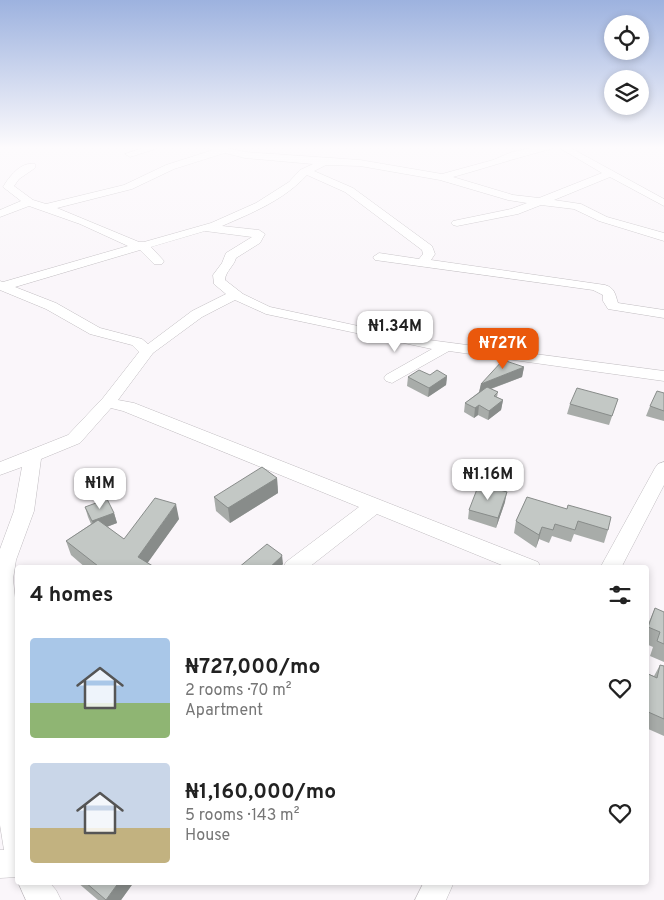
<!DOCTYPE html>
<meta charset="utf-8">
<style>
body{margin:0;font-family:Overpass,sans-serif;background:#f6f6f6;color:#222;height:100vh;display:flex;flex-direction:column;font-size:19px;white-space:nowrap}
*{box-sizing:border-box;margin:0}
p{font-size:16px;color:#767676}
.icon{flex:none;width:28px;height:28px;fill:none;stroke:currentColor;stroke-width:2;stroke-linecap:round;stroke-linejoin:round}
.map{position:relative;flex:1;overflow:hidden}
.sheet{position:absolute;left:15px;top:565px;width:634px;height:320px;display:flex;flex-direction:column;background:#fff;border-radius:5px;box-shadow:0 2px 8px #0003}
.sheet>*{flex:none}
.tools{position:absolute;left:604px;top:15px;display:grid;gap:10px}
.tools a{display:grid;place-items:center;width:45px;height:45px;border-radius:50%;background:#fff;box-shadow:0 2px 8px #0003;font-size:25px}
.price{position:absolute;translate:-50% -42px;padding:0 11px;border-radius:10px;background:#fff;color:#222;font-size:16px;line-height:32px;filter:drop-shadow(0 1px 2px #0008)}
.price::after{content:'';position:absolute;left:50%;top:30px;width:15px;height:11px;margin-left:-8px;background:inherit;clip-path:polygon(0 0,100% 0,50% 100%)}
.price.selected{background:#ea580c;color:#fff}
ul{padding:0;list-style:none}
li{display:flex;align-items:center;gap:15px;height:125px;padding:0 15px}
li span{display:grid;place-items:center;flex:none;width:140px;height:100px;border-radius:5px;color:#555}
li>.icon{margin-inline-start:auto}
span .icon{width:60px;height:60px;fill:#fffc;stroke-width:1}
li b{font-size:21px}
h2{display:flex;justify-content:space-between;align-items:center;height:60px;padding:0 15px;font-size:21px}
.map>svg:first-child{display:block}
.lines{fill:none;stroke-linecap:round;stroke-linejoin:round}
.minor-casing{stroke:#c1bdc1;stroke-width:1}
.minor{fill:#fff;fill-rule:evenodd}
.wall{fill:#a8aca9}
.shaded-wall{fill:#888c8a}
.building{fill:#c3c8c5;stroke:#888c8a}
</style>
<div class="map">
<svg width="664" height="900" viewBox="0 0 664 900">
<rect width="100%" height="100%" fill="#faf6fa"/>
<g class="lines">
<defs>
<g id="minor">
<polygon points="146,147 161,147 130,157 125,154"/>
<path d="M207,147H223L245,152L360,160L442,174L493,160L512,152L536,147H553L551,149C518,157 486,168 453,177L513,195L539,198L602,173L558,147H569L664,199V206L610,177L554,200L581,204L607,217L664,233V241L599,221L574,209L541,205L518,214L457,226L453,225L451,223L453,221L511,209L527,203L508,200L440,180L360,166L326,165L314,171L353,188L432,246L435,254L431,260L605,285C615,288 615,294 618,303L664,310V318L608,309L603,301V295L593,290L375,260L373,257L379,253L419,259L423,254L422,250L345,192L307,175C284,200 252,213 222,226L259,230L265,234L260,243L236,258C234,266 225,272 225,280L243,294L270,307L414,338L664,371V381L449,351L392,383L386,381L384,378L386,375L432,349L266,314L235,300L202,317L153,353L118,400L134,403L538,562L541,568H509L377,514L308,568H283L286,562L359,507L123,411L111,408L80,443L41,459L34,511L16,560L13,579L18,626V877L0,878V850H4L0,825V549L14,511L22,467L0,475V462L68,435L103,398L139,352L132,345L90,334L46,309L0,290V281L3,282L128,246L80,224L29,206L0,217V210L21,201L3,187C9,177 21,161 35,164V168L19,179L14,186L33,200L46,204L124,185L166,165L213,150ZM225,153L245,158L313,164L300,170L289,182L256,203L211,223L144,242H139L57,208L132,189L174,169ZM205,231L252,237L226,253L222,263L213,275L214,284L226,294L192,311L148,344L142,339L100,328L56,303L15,287L140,250L154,264H162L164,261L151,247Z"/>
<polygon points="664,462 664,485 621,568 600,568 655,468 658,464"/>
<polygon points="18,882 49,882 56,890 61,900 26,900"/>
<polygon points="424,882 454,882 446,900 415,900"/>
</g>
</defs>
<!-- minor casing -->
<use href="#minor" class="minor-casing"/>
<!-- minor -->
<use href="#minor" class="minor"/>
</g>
<!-- wall -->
<g class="wall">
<polygon points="524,367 522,377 491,389 498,392 497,397 503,400 501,410 488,420 478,415 474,418 464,412 465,403 479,392 481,384"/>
<polygon points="430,375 447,376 446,385 428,397 407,386 408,377"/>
<polygon points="664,393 664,421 646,416 650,406"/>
<polygon points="618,399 609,425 567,414 570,404"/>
<polygon points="277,478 278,493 230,523 216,511 214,497"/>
<polygon points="527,497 608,530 604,543 574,534 571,542 552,536 549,543 539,539 536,548 514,533 516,521"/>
<polygon points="505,502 496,528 468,519 469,510"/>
<polygon points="85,507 114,513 117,523 107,527 124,539 179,519 147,563 156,568 86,568 71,555 66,541 91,524 88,517"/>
<polygon points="655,608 664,612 664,662 650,656 653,647 646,644 646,629"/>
<polygon points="660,665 664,666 664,736 646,728 646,673 654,676"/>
<polygon points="77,882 134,882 121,900 98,900"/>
</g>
<!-- shaded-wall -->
<g class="shaded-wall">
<polygon points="524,367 522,377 479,393 481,384"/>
<polygon points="447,376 446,385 428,397 429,388"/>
<polygon points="503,400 501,410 488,420 489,411"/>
<polygon points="479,405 478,415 474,418 475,408"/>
<polygon points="277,478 278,493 230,523 228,508"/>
<polygon points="507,492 505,502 496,528 498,518"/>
<polygon points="176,504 179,519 144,568 138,557"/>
<polygon points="114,513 117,523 95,531 92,521"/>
<polygon points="542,527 539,539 536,548 539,535"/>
<polygon points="282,555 283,564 281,567 269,568"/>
<polygon points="119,882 134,882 121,900 106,900"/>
</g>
<!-- building -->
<g class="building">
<polygon points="503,360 524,367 481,384"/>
<polygon points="419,370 430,375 437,370 447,376 429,388 408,377"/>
<polygon points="487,387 498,392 494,396 503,400 489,411 479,405 475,408 465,403"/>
<polygon points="577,388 618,399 612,416 570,404"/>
<polygon points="657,391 664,393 664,411 650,406"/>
<polygon points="262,467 277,478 228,508 214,497"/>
<polygon points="479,484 507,492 498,518 469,510"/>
<polygon points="527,497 567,509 568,505 611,517 608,530 578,521 575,530 555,524 553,530 542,527 539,535 516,521"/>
<polygon points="155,498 176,504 138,557 156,568 96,568 98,566 66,541 98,520 124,539"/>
<polygon points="107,499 114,513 92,521 85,507"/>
<polygon points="267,544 282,555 281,557 269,568 238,568"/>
<polygon points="655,608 664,612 664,644 657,641 660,632 648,627"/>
<polygon points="660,665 664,666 664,719 646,711 646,673 657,678"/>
<polygon points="85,882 119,882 106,900"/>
</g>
<!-- sky -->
<linearGradient id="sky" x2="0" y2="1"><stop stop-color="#9db2df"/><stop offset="0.54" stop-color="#fdfbfd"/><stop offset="1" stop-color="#fdfbfd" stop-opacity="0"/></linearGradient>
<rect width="664" height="273" fill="url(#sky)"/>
</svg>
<div class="tools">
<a><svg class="icon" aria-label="locate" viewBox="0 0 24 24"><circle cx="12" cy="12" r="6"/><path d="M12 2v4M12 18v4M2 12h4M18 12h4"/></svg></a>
<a><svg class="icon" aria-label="layers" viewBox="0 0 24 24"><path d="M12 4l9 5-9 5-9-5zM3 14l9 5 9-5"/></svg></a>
</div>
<b class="price" style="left:395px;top:353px">₦1.34M</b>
<b class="price selected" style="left:503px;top:370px">₦727K</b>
<b class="price" style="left:488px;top:501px">₦1.16M</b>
<b class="price" style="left:100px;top:510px">₦1M</b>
<section class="sheet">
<h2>4 homes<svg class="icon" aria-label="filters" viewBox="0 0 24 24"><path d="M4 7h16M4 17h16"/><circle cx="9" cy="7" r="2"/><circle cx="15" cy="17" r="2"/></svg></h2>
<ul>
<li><span style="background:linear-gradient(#a9c7e8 65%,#8fb573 0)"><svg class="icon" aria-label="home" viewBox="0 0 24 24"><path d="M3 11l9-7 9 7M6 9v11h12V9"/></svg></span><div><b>₦727,000/mo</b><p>2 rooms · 70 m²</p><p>Apartment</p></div><svg class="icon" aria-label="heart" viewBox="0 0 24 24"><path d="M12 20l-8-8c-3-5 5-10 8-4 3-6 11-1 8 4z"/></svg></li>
<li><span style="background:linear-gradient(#c9d6e8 65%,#c2b280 0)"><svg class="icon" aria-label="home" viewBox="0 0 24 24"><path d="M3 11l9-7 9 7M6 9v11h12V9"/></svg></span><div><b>₦1,160,000/mo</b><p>5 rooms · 143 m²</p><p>House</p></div><svg class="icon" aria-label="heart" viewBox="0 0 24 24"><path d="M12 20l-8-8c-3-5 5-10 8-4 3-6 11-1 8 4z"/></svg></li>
</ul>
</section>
</div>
